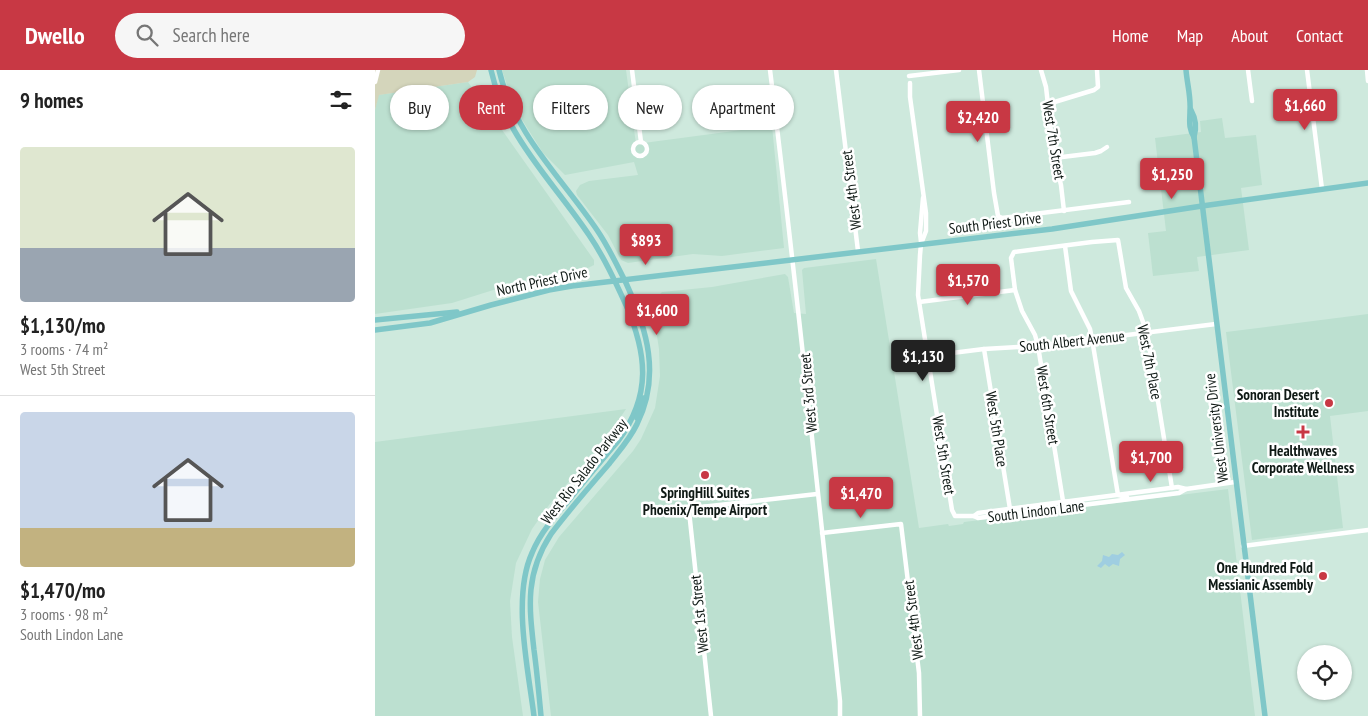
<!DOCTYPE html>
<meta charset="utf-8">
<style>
body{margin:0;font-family:"PT Sans Narrow",sans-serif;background:#f6f6f6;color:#222;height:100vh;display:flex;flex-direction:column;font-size:19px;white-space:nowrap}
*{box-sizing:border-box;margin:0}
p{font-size:16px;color:#767676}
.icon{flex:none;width:28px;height:28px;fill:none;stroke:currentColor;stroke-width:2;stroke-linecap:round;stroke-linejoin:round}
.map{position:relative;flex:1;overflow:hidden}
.panel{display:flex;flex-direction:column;background:#fff;width:375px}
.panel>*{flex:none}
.banner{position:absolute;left:15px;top:15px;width:475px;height:45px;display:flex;gap:10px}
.controls{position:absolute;left:922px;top:575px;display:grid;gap:10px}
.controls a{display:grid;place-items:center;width:55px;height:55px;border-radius:50%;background:#fff;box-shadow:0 1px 4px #0004;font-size:25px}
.price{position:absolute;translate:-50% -42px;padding:0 11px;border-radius:5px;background:#c83844;color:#fff;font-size:16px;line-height:32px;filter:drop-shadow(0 1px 2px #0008)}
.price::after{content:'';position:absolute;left:50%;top:30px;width:15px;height:11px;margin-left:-8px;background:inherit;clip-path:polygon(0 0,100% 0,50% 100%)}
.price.current{background:#222;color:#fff}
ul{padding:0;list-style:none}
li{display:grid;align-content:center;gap:10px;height:265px;padding:0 20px}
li+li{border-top:1px solid #e0e0e0}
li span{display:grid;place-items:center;height:155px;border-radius:5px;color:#555}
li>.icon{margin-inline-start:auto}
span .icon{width:90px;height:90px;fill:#fffc;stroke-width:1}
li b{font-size:21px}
h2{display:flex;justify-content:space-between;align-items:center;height:60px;padding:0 20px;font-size:21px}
.tag{padding:0 18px;border-radius:22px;background:#fff;box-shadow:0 1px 4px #0004;font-size:18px;line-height:45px}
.tag.current{background:#c83844;color:#fff}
header{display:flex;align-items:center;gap:30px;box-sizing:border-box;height:70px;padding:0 25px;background:#c83844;color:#fff}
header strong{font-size:24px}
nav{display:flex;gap:28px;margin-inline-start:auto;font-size:18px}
.search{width:350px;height:45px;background:#f6f6f6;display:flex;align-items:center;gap:12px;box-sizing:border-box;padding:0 18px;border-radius:28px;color:#767676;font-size:19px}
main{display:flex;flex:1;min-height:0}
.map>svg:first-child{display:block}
.built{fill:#bce0d0}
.green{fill:#d4d5bb}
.water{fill:#9fcee1}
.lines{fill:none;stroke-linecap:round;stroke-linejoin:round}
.minor{stroke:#fff;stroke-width:4.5}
.major{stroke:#7fc7c8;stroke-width:5.5}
.poi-dot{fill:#c83844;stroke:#fff;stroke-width:2}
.labels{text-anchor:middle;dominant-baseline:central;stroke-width:5;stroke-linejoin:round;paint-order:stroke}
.street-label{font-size:15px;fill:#0f1915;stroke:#fff}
.poi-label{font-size:15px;font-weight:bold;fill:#0f1915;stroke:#fff;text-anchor:end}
</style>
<header>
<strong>Dwello</strong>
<div class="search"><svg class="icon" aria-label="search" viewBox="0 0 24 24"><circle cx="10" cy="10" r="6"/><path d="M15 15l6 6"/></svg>Search here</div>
<nav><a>Home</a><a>Map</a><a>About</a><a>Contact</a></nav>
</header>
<main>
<section class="panel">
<h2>9 homes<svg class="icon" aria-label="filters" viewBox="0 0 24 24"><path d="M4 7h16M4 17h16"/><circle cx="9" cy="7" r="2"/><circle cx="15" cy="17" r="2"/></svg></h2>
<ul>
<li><span style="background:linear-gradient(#dfe7d0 65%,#9aa5b1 0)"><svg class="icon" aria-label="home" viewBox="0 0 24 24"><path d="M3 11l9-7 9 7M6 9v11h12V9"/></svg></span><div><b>$1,130/mo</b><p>3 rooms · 74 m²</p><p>West 5th Street</p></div></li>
<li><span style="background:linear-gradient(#c9d6e8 75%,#c2b280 0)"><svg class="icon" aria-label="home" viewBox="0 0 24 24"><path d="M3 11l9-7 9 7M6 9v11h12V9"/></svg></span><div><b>$1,470/mo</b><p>3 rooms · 98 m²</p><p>South Lindon Lane</p></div></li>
</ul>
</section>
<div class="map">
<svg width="993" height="646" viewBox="0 0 993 646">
<rect width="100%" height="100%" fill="#cee9dd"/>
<!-- built -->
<g class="built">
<polygon points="127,0 251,0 261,74 397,56 409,178 347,186 318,184 253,193 246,190 233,165 202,125 201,121 205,115 214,111 263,105 259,92 190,105 168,83 151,56 139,36"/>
<polygon points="93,12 219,190 219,195 211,199 189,202 147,211 77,233 0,244 0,40 3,25"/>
<polygon points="847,48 850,68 881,65 887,115 866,118 874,180 822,187 824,201 778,206 773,163 791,161 780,68 826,62 825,51"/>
<polygon points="501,189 544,458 573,454 574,456 588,454 589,452 853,419 880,646 176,646 163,532 165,509 170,490 184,467 258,381 266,369 280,338 285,306 284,279 279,247 274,236 287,222 337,217 410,204 413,207 419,243 431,244 427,200 429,198"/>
<polygon points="993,244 993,341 955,346 968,458 877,470 851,262"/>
<polygon points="251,339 235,363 174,435 157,459 141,493 135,531 137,567 148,646 0,646 0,372"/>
</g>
<!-- green -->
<polygon class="green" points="0,0 102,0 100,7 93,12 4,25 0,40"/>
<!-- water -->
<polygon class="water" points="747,482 750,485 745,489 744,496 738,494 734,497 730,494 726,498 722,496 727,491 728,485 734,487 737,484 743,485"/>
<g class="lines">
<!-- minor -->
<g class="minor">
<polyline points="257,0 266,72"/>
<path d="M395,0C421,210 443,420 465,631V646"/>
<polyline points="461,0 483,181"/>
<polyline points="604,0 619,123 623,146 627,148 754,132"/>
<polyline points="666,0 671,17 679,88 686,115 689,141"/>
<polyline points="873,0 877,31"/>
<polyline points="932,0 947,119"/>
<polyline points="992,0 993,11"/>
<polyline points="534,6 584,0"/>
<polyline points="0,12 3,0"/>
<polyline points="535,13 535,27 551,143 551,161 546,174 545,185 543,225 577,440 580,446 599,446 603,448 804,423 811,419"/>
<polyline points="673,34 719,20 723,17 722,0"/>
<circle cx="265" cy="79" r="7"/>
<polyline points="679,88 720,83 726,81 732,77"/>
<polyline points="546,172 545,163 548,128"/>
<polyline points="690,176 696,221 715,259 717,269 743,425 752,427"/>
<polyline points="544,232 640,220"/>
<polyline points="609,279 635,439 636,439"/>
<polyline points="553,286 609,279 663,276 841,254"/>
<polyline points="699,434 688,431 663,276 660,265 647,241 640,220 636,188 639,182 717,172 743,170 751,218 764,241 772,263 797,418"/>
<polyline points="599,446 603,443 803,417 811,419 860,412"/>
<polyline points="447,463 526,454 544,603 545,646"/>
<polyline points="868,476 993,460"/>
<polyline points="336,646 314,441 317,438 442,424"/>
</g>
<!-- major -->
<g class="major">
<path d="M116,0C121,21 128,41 139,60C160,97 190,129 214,165C229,187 240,211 251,235C272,284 277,325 243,371C227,390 210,410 194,430C180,446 165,463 157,483C137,527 153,598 159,646"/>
<path d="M124,0C139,64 186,107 222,160C233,176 242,195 251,213C272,259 286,306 262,354C255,369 244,381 234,394C214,417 194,440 176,464C150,504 154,536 159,580C162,602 164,624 166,646"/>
<path d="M811,0C812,13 816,27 815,40C815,51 813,57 819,67L890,646"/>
<path d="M816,40C821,49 822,57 819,67"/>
<polyline points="0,250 82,242"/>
<polyline points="0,260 55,253 116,235 174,220 197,216 677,159 827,136 993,113"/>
<polyline points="262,348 268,328"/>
</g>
</g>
<!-- markers -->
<g class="poi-dot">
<circle cx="954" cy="333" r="5"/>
<path d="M925.5 354.5h5v5h5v5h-5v5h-5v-5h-5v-5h5z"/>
<circle cx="330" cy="405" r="5"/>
<circle cx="948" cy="506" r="5"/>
</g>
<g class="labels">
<!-- street labels -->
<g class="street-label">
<text transform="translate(679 70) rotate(81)">West 7th Street</text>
<text transform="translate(476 120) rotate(-97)">West 4th Street</text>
<text transform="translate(620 153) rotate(-7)">South Priest Drive</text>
<text transform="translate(167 211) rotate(-12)">North Priest Drive</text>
<text transform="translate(697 271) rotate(-6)">South Albert Avenue</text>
<text transform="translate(775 292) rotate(79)">West 7th Place</text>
<text transform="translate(433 323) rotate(-95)">West 3rd Street</text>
<text transform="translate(673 335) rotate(81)">West 6th Street</text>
<text transform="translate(841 358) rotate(-97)">West University Drive</text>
<text transform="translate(622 359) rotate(81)">West 5th Place</text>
<text transform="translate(569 385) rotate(81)">West 5th Street</text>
<text transform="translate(209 401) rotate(-52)">West Rio Salado Parkway</text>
<text transform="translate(661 441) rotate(-7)">South Lindon Lane</text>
<text transform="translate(324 544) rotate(-96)">West 1st Street</text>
<text transform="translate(538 550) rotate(-97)">West 4th Street</text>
</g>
<!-- poi labels -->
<g class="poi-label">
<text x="944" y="324">Sonoran Desert<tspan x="944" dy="17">Institute</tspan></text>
<text x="928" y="380" text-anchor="middle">Healthwaves<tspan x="928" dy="17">Corporate Wellness</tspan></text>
<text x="330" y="422" text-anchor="middle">SpringHill Suites<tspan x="330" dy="17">Phoenix/Tempe Airport</tspan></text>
<text x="938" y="497">One Hundred Fold<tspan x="938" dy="17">Messianic Assembly</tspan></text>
</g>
</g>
</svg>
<div class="controls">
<a><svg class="icon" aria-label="locate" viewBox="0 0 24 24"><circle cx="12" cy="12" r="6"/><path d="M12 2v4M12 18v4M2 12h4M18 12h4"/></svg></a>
</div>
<b class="price" style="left:930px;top:61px">$1,660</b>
<b class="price" style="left:603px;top:73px">$2,420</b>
<b class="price" style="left:797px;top:130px">$1,250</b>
<b class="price" style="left:271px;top:196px">$893</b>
<b class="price" style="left:593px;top:236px">$1,570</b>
<b class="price" style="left:282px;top:266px">$1,600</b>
<b class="price current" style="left:548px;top:312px">$1,130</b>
<b class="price" style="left:776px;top:413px">$1,700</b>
<b class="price" style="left:486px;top:449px">$1,470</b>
<div class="banner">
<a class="tag">Buy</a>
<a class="tag current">Rent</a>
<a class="tag">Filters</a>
<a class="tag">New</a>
<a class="tag">Apartment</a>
</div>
</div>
</main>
